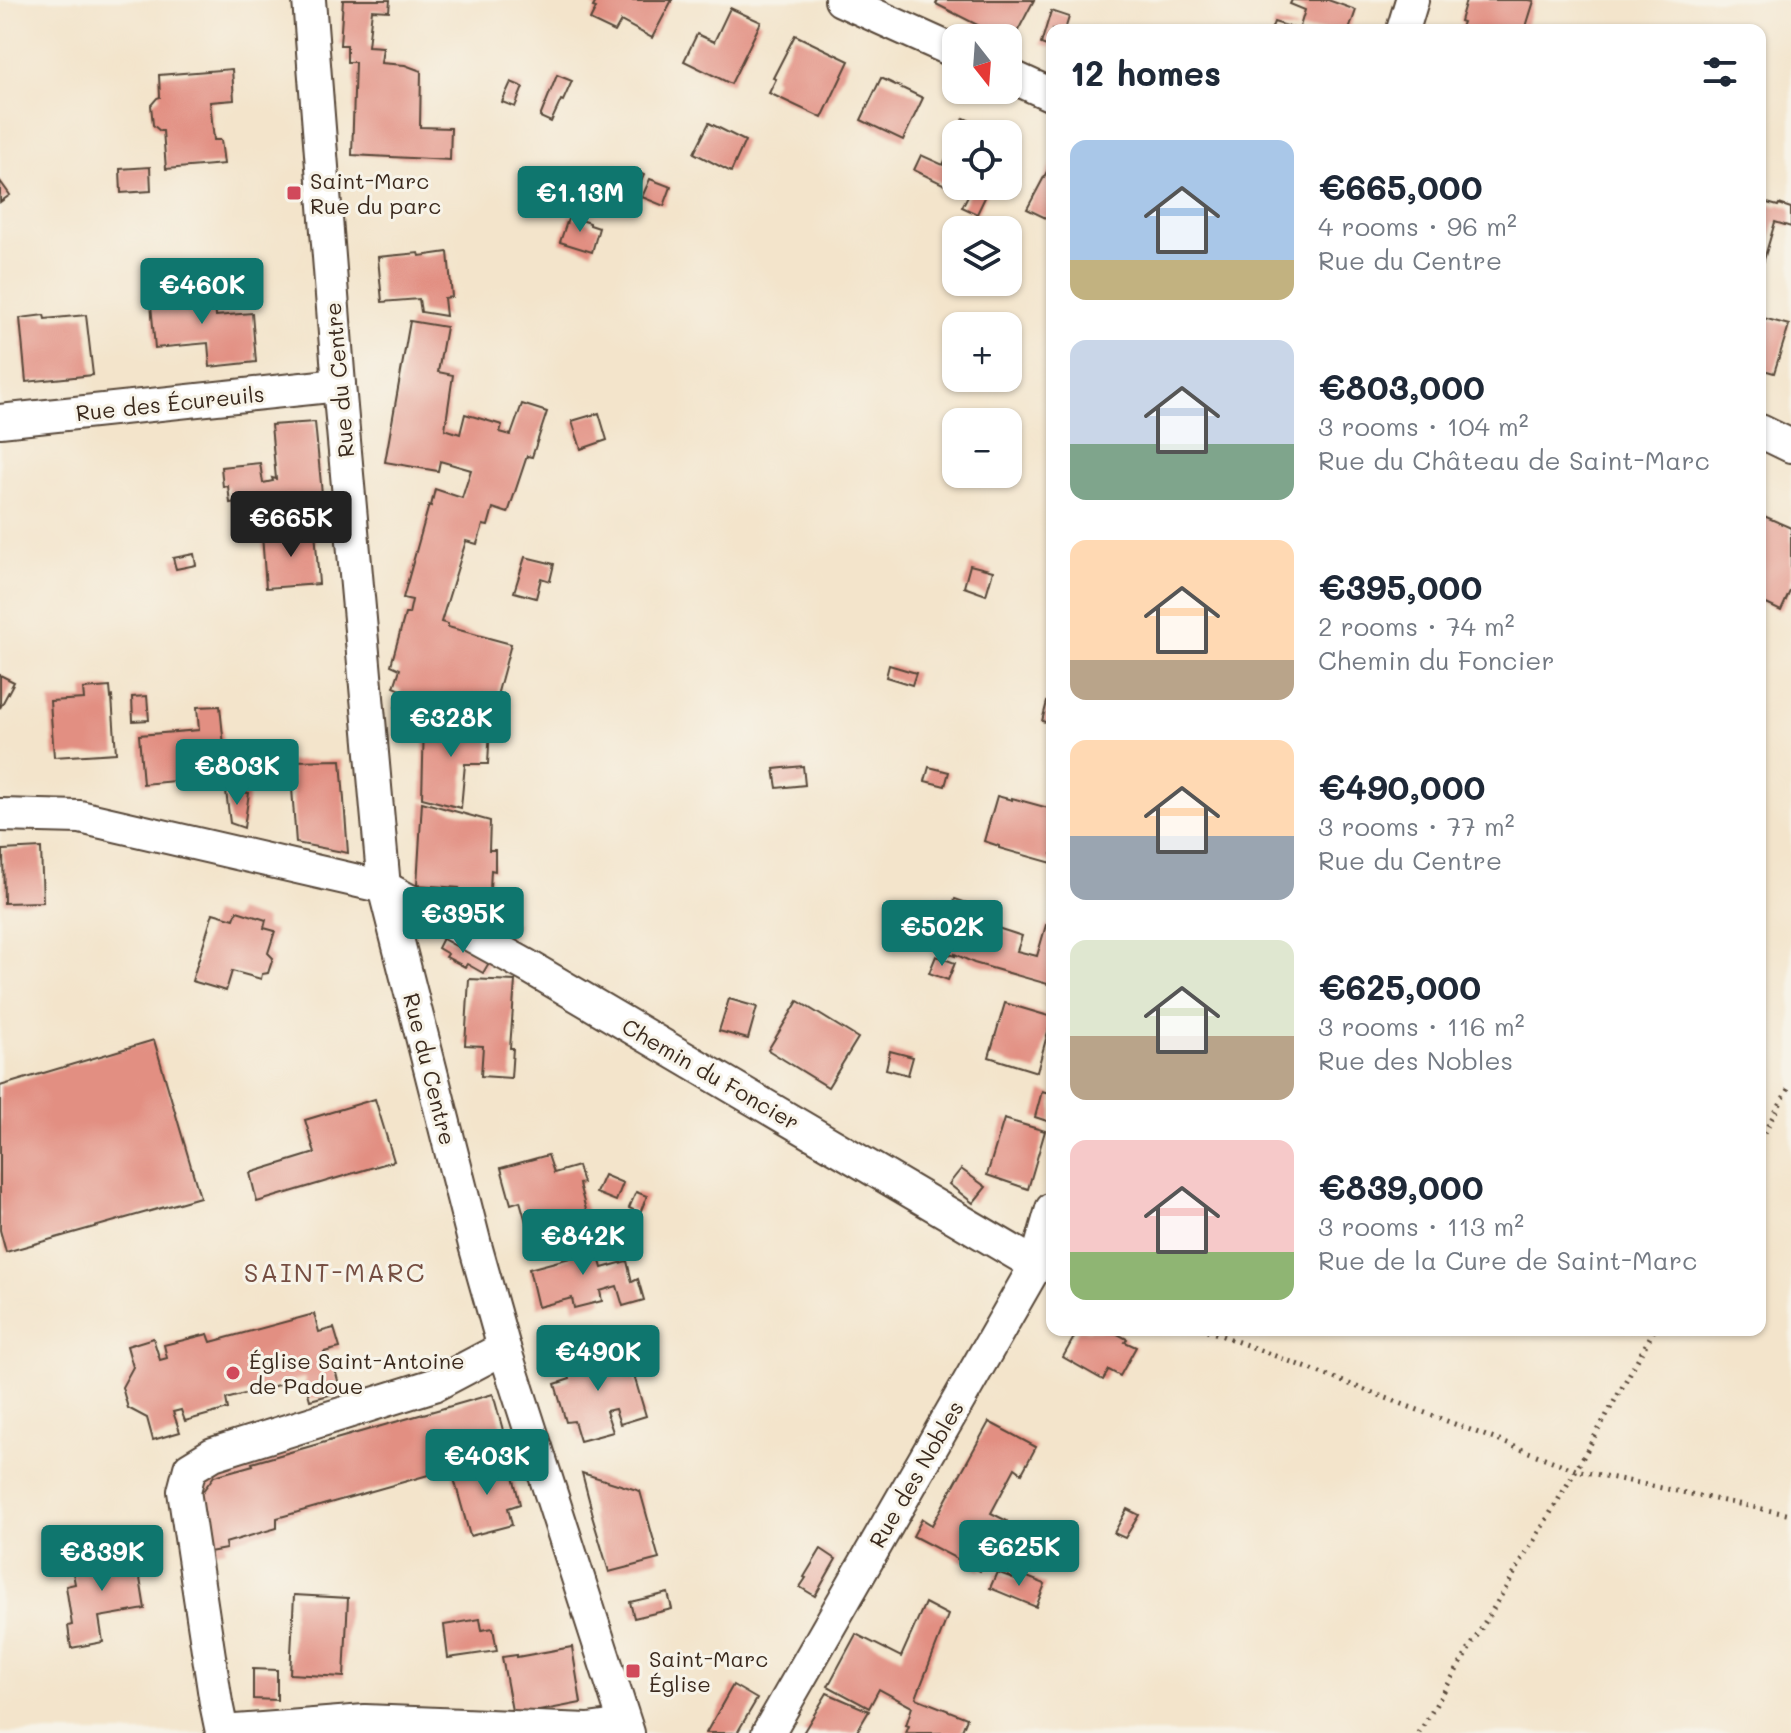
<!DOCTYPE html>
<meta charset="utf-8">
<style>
body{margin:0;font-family:Mali,sans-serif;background:#f2f2f3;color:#1f2937;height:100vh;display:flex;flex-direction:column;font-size:30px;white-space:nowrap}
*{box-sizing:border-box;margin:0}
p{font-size:26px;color:#747a83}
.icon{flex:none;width:44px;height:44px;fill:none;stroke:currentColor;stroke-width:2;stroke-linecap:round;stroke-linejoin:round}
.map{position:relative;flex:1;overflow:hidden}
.details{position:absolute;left:1046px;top:24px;width:720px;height:1312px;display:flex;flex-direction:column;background:#fff;border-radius:16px;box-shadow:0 2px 6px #0004}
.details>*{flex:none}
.needle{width:52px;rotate:163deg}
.buttons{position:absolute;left:942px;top:24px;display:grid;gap:16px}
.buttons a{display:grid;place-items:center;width:80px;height:80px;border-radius:16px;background:#fff;box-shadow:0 2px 6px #0004;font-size:40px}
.price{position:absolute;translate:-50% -68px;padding:0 18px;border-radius:8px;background:#0f766e;color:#fff;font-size:26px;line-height:52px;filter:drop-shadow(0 2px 4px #0008)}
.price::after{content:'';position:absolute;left:50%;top:48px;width:24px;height:18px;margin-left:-12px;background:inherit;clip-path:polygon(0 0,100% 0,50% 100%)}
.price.selected{background:#222;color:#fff}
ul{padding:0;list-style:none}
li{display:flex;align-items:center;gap:24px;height:200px;padding:0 24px}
li span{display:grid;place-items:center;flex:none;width:224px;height:160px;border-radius:16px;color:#555}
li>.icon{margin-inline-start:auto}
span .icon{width:96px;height:96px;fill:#fffc;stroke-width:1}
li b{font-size:34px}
h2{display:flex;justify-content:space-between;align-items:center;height:96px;padding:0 24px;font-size:34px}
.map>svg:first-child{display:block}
.building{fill:#e28f82}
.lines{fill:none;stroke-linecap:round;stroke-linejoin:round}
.street-casing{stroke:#574638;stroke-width:36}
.path{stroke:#574638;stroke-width:5;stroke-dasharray:2 6;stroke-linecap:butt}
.street{stroke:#fff;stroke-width:32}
.poi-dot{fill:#d1495b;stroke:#f7f3e8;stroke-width:3}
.labels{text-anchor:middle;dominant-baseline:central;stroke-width:6;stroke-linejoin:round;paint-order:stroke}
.poi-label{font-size:22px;fill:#3b2a1e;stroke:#f7f3e8;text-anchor:start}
.street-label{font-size:22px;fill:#3b2a1e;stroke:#f7f3e8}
.quarter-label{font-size:26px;letter-spacing:2px;fill:#754d41;stroke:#f7f3e8}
</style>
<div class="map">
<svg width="1791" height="1733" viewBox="0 0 1791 1733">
<rect width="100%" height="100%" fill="#f7f3e8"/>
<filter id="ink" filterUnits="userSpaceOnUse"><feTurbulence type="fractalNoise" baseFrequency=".0125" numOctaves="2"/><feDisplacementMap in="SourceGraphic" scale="16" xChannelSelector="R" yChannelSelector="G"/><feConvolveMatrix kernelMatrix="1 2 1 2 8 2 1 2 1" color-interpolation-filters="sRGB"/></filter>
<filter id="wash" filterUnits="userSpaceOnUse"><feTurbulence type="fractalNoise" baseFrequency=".006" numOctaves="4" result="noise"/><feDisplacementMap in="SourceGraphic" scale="32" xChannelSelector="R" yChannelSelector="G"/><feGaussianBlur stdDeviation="1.8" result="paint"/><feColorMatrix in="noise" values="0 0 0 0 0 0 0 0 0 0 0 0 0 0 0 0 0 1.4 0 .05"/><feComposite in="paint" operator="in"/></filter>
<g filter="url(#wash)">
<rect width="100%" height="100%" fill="#f3e4cb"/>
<g id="blocks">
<!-- building -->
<g class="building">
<polygon points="343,0 390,0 389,11 372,10 368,46 383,47 381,63 405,65 421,71 420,127 451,128 450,160 352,155 355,62 347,62 347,45 340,45"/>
<polygon points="597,0 672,0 652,38 621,21 615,32 590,20 596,8 593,7"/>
<polygon points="938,0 1034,0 1012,42 1008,40 1008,38 1003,38 936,4"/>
<polygon points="1292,0 1328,0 1356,10 1349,30 1299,30 1305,10 1290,4"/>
<polygon points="1466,0 1529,0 1534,1 1525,30 1460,30 1463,22 1460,21"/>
<polygon points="730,8 761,22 731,84 684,61 697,34 714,42"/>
<polygon points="1051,11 1069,17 1065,30 1052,30 1052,48 1041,44"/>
<polygon points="1274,22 1297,29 1297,30 1271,30"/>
<polygon points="795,35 849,61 822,118 769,93 776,79 773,78"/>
<polygon points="232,69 234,100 210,102 214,140 221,140 224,164 166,169 163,131 160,131 153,125 151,105 157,98 160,97 159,75"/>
<polygon points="557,75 572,81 563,101 561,100 551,122 540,117"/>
<polygon points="881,78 923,98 903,140 861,120"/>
<polygon points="511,82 523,87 515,107 502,102"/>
<polygon points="964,118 998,134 957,134"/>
<polygon points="709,123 745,141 731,172 694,153"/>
<polygon points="956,136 956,173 949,187 914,170 921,155 943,165"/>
<polygon points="1052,162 1052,221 1027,209"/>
<polygon points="150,167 151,191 121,193 120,169"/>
<polygon points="631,169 644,175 636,193 623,188"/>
<polygon points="650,179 671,187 664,206 642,197"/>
<polygon points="0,181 10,195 0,202"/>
<polygon points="973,186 990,187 977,214 962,207"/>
<polygon points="1760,201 1778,206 1779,204 1791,208 1791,227 1775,222 1761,270"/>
<polygon points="569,216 590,223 590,225 599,228 592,252 560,242"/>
<polygon points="448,252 452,297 444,298 446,316 421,312 419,299 382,302 378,257 419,253 420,256"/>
<polygon points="213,287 216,316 252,313 256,362 210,367 208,343 155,348 150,293"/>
<polygon points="44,315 45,319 86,315 93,375 26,382 20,318"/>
<polygon points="1760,317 1789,325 1774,373 1760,369"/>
<polygon points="410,321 446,327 438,372 453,375 445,429 460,434 465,414 502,425 500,432 511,435 522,404 547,412 532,457 527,456 508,513 493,508 488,526 483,525 477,544 466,541 441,622 448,624 448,627 511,644 492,714 457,706 454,716 431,715 430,718 395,708 401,690 394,687 400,669 391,665 405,614 409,614 412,600 403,598 429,505 431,506 435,489 462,498 471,470 440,461 438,471 385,462"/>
<polygon points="599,413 607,440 581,449 572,421"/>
<polygon points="315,422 325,525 265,530 263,498 230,503 228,486 223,487 221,467 260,463 263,483 273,481 272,478 276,479 271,425"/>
<polygon points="1764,516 1791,528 1791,589 1781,611 1760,601 1760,524"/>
<polygon points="315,530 319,584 266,588 262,535"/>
<polygon points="194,554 196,565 176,569 173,558"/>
<polygon points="525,557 554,564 550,581 541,578 536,598 514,592"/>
<polygon points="970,565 993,571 986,595 964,587"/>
<polygon points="889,665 916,673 912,685 886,677"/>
<polygon points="0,675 14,682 0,708"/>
<polygon points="110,687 111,698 112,697 116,753 54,757 50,701 84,699 83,689"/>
<polygon points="147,696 149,720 133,721 132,697"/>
<polygon points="1047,702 1052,703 1052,724 1042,721"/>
<polygon points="220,706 227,776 143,784 139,735 199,730 197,707"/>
<polygon points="424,724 490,726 488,764 465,764 461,808 422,798"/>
<polygon points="341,760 348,853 296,843 290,761"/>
<polygon points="803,766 805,785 777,788 774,769"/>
<polygon points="929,767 949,772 945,786 925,781"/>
<polygon points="226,791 249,793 244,828 230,823"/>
<polygon points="997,796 1012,800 1012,798 1052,809 1052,863 999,848 999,846 984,841"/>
<polygon points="422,802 490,821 489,850 495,850 495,871 491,870 489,908 517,924 508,941 453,908 459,888 417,885"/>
<polygon points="41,848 43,902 4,903 3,850"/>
<polygon points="955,899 967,903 960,921 966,923 967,918 1022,936 1017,951 1037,956 1046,925 1052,927 1051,985 974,963 955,954 955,956 935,949"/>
<polygon points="237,911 266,920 264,928 275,931 268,953 273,958 268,973 262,974 261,979 232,971 226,991 192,981 213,913 234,919"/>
<polygon points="444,936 490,961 483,973 467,964 465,967 446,957 448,954 438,948"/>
<polygon points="936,956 955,963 948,980 929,973"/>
<polygon points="469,979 515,981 510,1048 513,1048 511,1078 481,1076 483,1046 465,1045"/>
<polygon points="729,999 757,1007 748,1039 719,1031"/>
<polygon points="798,1001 858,1038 828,1087 768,1050"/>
<polygon points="1005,1003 1052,1017 1037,1072 989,1057"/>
<polygon points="154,1040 200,1197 6,1252 0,1230 0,1086"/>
<polygon points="890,1051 913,1057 908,1075 886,1069"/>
<polygon points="1042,1091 1052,1094 1052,1116 1050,1122 1035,1117"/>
<polygon points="375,1099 394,1161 257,1202 250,1173 315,1153 305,1120"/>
<polygon points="1004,1119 1045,1131 1028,1189 987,1175"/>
<polygon points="548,1155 554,1173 578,1166 583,1183 579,1184 588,1217 567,1225 563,1212 526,1222 520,1201 511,1204 501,1168"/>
<polygon points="961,1169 986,1187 973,1203 949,1184"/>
<polygon points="604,1175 623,1183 616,1201 596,1193"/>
<polygon points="636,1192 647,1196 640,1213 629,1208"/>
<polygon points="592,1233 602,1268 627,1261 632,1282 638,1279 644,1300 623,1306 617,1286 600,1291 602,1301 574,1308 572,1298 538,1307 529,1269 570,1258 565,1240"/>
<polygon points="314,1314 319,1332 334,1328 340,1348 324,1352 328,1363 333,1362 341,1392 310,1400 304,1378 226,1399 228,1409 185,1421 181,1410 173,1412 180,1432 153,1440 147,1418 128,1408 122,1387 133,1367 127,1346 153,1338 160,1360 167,1358 164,1345 208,1334 211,1342"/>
<polygon points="1078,1330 1110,1330 1127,1339 1125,1342 1136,1347 1120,1376 1109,1370 1103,1380 1063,1357"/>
<polygon points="608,1345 615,1366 630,1362 646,1416 620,1424 615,1409 606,1411 613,1432 580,1441 574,1421 566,1422 555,1384 570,1379 564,1358"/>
<polygon points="493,1394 509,1452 277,1518 277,1528 225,1543 226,1549 209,1552 200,1495 214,1476 253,1465 252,1463"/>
<polygon points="989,1422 1036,1447 1022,1473 1015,1468 991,1513 1007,1521 980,1571 913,1536 922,1519 932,1525"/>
<polygon points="509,1460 520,1504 508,1508 512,1525 470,1536 453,1475"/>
<polygon points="582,1473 640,1491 659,1559 609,1572 592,1516 593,1515"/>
<polygon points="1127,1509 1139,1515 1125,1538 1114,1533"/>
<polygon points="135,1548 145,1609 99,1617 103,1642 71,1648 68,1626 72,1625 66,1586 75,1584 71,1561 87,1558 86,1556"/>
<polygon points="821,1549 836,1559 815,1596 800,1587 806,1578 804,1577"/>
<polygon points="997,1572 1023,1582 1025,1576 1045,1584 1036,1607 990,1588"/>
<polygon points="668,1593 672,1609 634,1618 630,1602"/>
<polygon points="294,1595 348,1598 344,1677 290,1674"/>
<polygon points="925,1603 948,1615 916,1698 967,1718 961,1733 906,1733 909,1726 906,1725 912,1707 879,1689 869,1708 828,1686 856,1634 901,1657"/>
<polygon points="480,1619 482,1630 493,1628 497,1651 448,1658 444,1625"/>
<polygon points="572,1647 581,1703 513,1716 502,1657 517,1655 517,1657"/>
<polygon points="253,1669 277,1670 277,1700 253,1699"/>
<polygon points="733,1685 757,1699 737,1733 706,1733"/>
<polygon points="827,1693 869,1711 856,1733 803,1733"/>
</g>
</g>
</g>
<g filter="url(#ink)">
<use href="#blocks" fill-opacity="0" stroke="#574638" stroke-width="2"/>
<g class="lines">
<defs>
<g id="street">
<polyline points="309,0 339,385 384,887 475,1245 504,1348 628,1733"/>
<polyline points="841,0 956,52"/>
<polyline points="1403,30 1412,0"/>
<polyline points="1008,75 1052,95"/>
<polyline points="0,421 339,385"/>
<polyline points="1760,431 1791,446"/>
<polyline points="0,815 80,817 384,887 531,968 1036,1265"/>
<polyline points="504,1348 434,1385 213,1454 190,1468 184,1491 216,1703 222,1732 365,1721 588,1730 625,1725"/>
<polyline points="768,1733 1036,1265 1052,1209"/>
</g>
</defs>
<!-- street casing -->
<use href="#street" class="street-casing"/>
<!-- path -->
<g class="path">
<polyline points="1760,1140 1791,1084"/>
<polyline points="1207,1330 1576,1470 1791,1515"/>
<polyline points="1419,1733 1576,1470 1654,1330"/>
</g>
<!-- street -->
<use href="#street" class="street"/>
</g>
</g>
<!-- markers -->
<g class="poi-dot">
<rect x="286" y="185" width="16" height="16" rx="4"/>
<circle cx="233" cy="1373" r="8"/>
<rect x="625" y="1663" width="16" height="16" rx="4"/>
</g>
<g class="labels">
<!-- poi labels -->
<g class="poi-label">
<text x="310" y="180">Saint-Marc<tspan x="310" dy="25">Rue du parc</tspan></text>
<text x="249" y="1360">Église Saint-Antoine<tspan x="249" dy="25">de Padoue</tspan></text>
<text x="649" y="1658">Saint-Marc<tspan x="649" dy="25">Église</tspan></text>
</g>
<!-- street labels -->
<g class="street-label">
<text transform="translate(339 380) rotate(-95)">Rue du Centre</text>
<text transform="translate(170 403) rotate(-6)">Rue des Écureuils</text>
<text transform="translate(430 1069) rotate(76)">Rue du Centre</text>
<text transform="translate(711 1074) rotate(30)">Chemin du Foncier</text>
<text transform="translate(916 1474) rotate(-60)">Rue des Nobles</text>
</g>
<!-- quarter labels -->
<g class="quarter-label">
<text x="335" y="1272">SAINT-MARC</text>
</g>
</g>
</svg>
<div class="buttons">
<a><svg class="needle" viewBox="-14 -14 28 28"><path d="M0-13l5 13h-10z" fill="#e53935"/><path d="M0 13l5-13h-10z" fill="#747a83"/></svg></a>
<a><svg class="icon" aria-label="locate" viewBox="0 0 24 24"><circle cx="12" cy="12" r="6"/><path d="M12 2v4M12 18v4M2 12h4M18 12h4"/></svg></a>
<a><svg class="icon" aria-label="layers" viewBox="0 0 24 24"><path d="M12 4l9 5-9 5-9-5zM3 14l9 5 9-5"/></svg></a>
<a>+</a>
<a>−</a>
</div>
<b class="price" style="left:580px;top:234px">€1.13M</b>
<b class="price" style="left:202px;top:326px">€460K</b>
<b class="price selected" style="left:291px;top:559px">€665K</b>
<b class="price" style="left:451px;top:759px">€328K</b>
<b class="price" style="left:237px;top:807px">€803K</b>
<b class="price" style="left:463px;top:955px">€395K</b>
<b class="price" style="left:942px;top:968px">€502K</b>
<b class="price" style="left:583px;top:1277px">€842K</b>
<b class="price" style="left:598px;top:1393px">€490K</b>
<b class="price" style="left:487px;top:1497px">€403K</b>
<b class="price" style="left:1019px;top:1588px">€625K</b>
<b class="price" style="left:102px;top:1593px">€839K</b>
<section class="details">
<h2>12 homes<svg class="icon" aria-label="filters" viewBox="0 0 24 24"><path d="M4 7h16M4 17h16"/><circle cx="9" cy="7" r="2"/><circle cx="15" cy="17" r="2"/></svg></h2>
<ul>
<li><span style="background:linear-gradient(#a9c7e8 75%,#c2b280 0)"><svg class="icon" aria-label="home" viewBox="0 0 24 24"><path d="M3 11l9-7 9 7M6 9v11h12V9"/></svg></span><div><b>€665,000</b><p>4 rooms · 96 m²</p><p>Rue du Centre</p></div></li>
<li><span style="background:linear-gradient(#c9d6e8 65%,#7fa58c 0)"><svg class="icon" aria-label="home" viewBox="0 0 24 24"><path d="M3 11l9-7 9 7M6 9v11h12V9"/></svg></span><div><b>€803,000</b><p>3 rooms · 104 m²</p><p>Rue du Château de Saint-Marc</p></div></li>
<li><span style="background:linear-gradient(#ffd9b3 75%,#b9a48a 0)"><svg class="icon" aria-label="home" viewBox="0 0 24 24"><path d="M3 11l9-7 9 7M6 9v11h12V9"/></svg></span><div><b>€395,000</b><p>2 rooms · 74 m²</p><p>Chemin du Foncier</p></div></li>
<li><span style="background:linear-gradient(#ffd9b3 60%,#9aa5b1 0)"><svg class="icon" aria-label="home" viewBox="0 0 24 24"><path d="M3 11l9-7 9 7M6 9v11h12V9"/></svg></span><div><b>€490,000</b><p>3 rooms · 77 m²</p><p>Rue du Centre</p></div></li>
<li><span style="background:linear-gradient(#dfe7d0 60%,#b9a48a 0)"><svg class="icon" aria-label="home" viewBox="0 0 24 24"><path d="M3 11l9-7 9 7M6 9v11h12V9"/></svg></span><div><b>€625,000</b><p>3 rooms · 116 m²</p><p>Rue des Nobles</p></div></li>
<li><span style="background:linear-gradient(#f6c9c9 70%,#8fb573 0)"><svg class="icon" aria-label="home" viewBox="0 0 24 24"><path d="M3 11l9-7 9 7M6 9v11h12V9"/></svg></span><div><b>€839,000</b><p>3 rooms · 113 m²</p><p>Rue de la Cure de Saint-Marc</p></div></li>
</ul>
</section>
</div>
